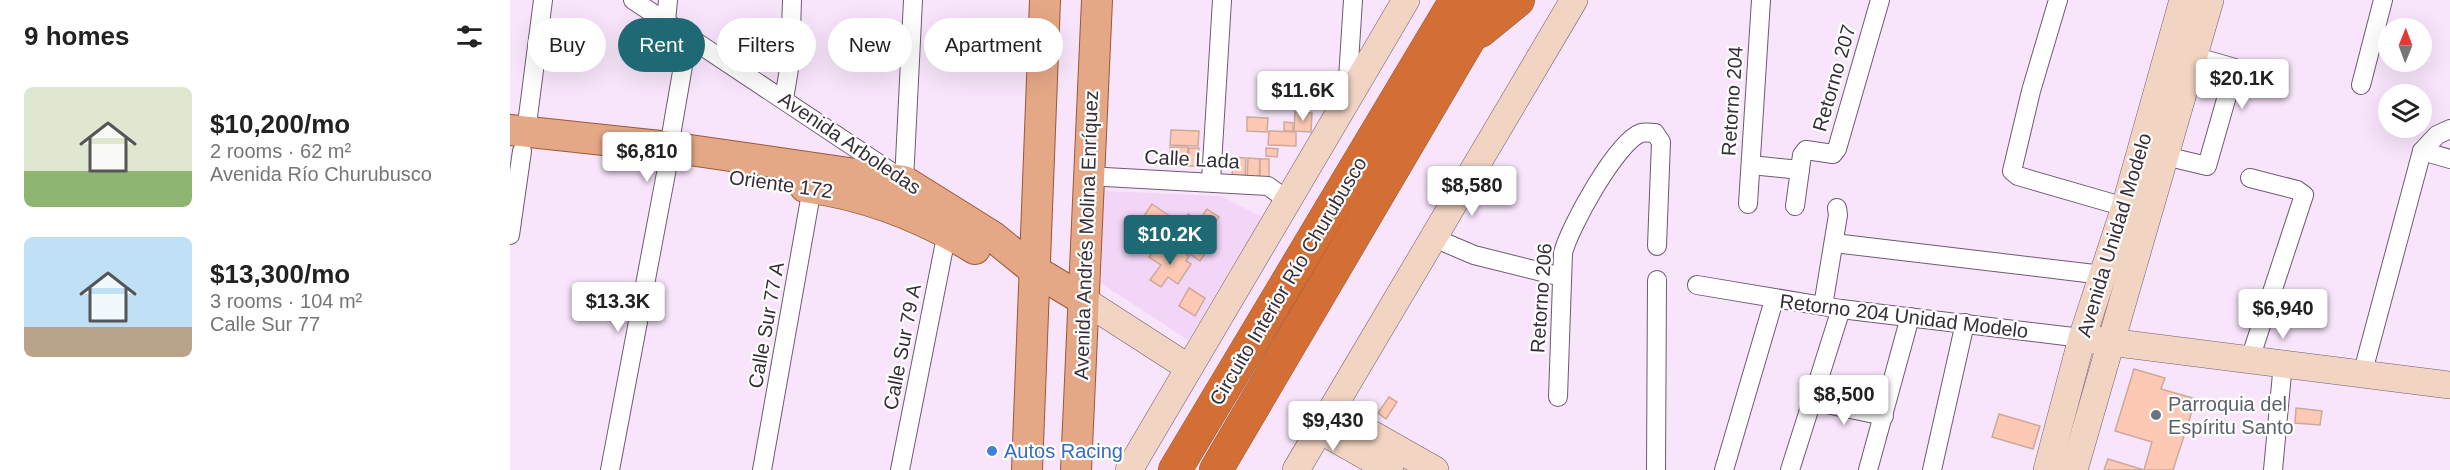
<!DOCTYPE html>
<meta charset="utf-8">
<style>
body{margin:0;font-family:Arial,sans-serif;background:#f6f6f6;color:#222;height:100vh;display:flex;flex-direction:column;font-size:22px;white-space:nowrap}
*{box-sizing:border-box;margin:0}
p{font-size:20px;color:#767676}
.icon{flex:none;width:33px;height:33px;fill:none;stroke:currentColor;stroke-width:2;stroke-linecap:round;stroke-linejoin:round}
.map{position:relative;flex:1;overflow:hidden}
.panel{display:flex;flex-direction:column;background:#fff;width:510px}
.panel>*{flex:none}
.hud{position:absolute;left:18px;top:18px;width:570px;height:54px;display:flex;gap:12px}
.needle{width:39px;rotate:1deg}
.buttons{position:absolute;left:1868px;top:18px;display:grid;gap:12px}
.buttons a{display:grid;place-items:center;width:54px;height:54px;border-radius:50%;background:#fff;box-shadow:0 6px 24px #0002;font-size:30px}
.price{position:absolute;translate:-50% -51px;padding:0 14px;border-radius:6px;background:#fff;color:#222;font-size:20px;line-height:39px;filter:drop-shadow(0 2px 3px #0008)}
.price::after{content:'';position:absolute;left:50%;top:36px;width:18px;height:14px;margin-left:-9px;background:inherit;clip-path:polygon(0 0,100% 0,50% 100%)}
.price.current{background:#1e6973;color:#fff}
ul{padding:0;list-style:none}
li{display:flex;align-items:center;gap:18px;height:150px;padding:0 24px}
li span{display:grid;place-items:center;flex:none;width:168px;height:120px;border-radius:9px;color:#555}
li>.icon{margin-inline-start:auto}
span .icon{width:72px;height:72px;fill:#fffc;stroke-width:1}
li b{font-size:26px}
h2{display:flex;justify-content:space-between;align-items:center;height:72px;padding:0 24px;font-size:26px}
.pill{padding:0 21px;border-radius:27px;background:#fff;box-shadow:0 6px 24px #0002;font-size:21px;line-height:54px}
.pill.current{background:#1e6973;color:#fff}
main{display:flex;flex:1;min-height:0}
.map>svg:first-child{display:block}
.built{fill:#f2d5f7}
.building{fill:#fec9b4;stroke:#cca99b;stroke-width:1.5}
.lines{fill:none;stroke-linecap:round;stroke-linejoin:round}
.street-casing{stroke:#6f5a72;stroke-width:20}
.secondary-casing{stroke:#6f5a72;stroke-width:28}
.primary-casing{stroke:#9c5836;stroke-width:32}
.highway-casing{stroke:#9c5836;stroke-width:34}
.street{stroke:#fff;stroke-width:18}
.secondary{stroke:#f2d4c2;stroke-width:27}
.primary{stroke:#e5a886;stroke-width:30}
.highway{stroke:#d36e35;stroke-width:33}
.worship-dot{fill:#6b7280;stroke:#fff;stroke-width:2}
.shop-dot{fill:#3f7fe0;stroke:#fff;stroke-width:2}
.labels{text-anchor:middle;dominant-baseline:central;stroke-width:4.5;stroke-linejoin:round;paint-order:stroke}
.street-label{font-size:20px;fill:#372e39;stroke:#fff}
.worship-label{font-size:20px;fill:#5b616d;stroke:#fff;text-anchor:start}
.shop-label{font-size:20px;fill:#366cbe;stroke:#fff;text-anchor:start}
</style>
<main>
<section class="panel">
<h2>9 homes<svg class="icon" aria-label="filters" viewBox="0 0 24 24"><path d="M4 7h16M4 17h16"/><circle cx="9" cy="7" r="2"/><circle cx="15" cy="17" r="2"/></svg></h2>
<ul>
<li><span style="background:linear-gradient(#dfe7d0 70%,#8fb573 0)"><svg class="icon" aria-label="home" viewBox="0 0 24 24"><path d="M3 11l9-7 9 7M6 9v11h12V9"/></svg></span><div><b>$10,200/mo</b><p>2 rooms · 62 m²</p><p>Avenida Río Churubusco</p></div></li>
<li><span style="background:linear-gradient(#bfe0f5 75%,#b9a48a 0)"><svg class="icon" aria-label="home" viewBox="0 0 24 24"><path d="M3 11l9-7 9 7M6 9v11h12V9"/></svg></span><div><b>$13,300/mo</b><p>3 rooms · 104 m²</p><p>Calle Sur 77</p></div></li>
</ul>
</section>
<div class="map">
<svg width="1940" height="470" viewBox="0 0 1940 470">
<rect width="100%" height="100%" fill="#f8e5fb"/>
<!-- built -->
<polygon class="built" points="594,191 711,196 752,217 678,340 591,283"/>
<!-- building -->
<g class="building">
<polygon points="785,112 802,113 801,132 784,131"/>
<polygon points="737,117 758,118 757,132 737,131"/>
<polygon points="774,122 783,123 783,131 774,131"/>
<polygon points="661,130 689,131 688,146 660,145"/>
<polygon points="759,131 786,132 786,146 758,145"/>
<polygon points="660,147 678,147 677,164 659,161"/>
<polygon points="679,148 689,148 688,166 678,166"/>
<polygon points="756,148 768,149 767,157 756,156"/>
<polygon points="723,157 736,158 735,180 722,180"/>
<polygon points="738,158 750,159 749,182 737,182"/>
<rect x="750" y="159" width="9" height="18"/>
<polygon points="642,204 667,221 658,233 634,216"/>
<polygon points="697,209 709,217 696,235 704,241 690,261 660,240 678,214 689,221"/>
<polygon points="663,246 679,256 676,261 681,264 668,284 658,277 651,287 640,280 651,265 639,257 645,248 656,255"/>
<polygon points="679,288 695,298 685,316 669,306"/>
<polygon points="1624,369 1655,378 1651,389 1686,399 1663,470 1594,470 1598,459 1634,470 1642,442 1605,431"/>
<polygon points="879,397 887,402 876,419 868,413"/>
<polygon points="1786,408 1812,411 1810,425 1785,423"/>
<polygon points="1489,414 1530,426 1523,449 1482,437"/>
</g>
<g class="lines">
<defs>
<g id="street">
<polyline points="123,0 386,175"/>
<polyline points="1548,0 1521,91 1502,171 1508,176 1615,207"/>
<polyline points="156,22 158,0"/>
<polyline points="1851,85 1873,0"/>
<polyline points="837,94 843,0"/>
<polyline points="274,99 280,63 282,0"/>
<polyline points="16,132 33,0"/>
<polyline points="159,147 178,37"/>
<polyline points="1912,151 1940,159"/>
<polyline points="1655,156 1697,166 1725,68 1673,53"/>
<polyline points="1241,165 1290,170"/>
<polyline points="577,176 758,186 769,194 774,206"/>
<polyline points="394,181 403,0"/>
<polyline points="701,181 712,0"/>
<polyline points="1238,204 1251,0"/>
<polyline points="1285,206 1292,155 1296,150 1323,154 1327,149 1370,0"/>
<polyline points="0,235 12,151"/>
<polyline points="924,238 964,255 1052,277"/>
<polyline points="1324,243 1593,275"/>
<polyline points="1187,285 1331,309 1572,338"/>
<polyline points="1313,306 1328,215 1327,208"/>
<polyline points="1740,359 1794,195 1787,190 1740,178"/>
<polyline points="1852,375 1912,151 1927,135 1940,129"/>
<path d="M1048,397L1053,253C1059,228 1107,141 1131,133C1135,132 1141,133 1145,133L1151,142L1147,246"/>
<polyline points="1302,401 1374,416"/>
<polyline points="100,470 157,168"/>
<polyline points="252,470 302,188"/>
<polyline points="390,470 437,232"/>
<polyline points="1146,470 1147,280"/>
<polyline points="1214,470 1264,300"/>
<polyline points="1280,470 1331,309"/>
<polyline points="1358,470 1400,317"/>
<polyline points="1422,470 1455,323"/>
<polyline points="1763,470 1773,363"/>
</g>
<g id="secondary">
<polyline points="572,299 679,368"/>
<polyline points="1584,340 1940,385"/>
<polyline points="821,411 925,470"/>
<polyline points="810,430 880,470"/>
<polyline points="619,470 896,0"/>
<polyline points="786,470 1064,0"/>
<polyline points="1537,470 1572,338 1615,207 1673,0"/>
<polyline points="1564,470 1700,0"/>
</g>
<g id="primary">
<polyline points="0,130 159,147 394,181 482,236 524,270 572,299"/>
<path d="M295,187C357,195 411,216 465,249"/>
<polyline points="517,470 535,0"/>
<polyline points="566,470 587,0"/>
</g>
<g id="highway">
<polyline points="970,31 1008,0"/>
<polyline points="665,470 946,0"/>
<polyline points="706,470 982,0"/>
</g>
</defs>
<!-- street casing -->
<use href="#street" class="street-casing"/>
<!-- secondary casing -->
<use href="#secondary" class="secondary-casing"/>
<!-- primary casing -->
<use href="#primary" class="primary-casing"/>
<!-- highway casing -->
<use href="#highway" class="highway-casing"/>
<!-- street -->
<use href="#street" class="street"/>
<!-- secondary -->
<use href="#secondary" class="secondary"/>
<!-- primary -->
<use href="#primary" class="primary"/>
<!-- highway -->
<use href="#highway" class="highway"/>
</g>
<!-- markers -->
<circle class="worship-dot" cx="1646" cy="415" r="6"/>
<circle class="shop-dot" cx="482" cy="451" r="6"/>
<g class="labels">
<!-- street labels -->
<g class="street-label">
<text transform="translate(1324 78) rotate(-74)">Retorno 207</text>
<text transform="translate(1222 101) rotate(-86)">Retorno 204</text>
<text transform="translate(340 143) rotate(34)">Avenida Arboledas</text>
<text transform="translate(682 159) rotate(3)">Calle Lada</text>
<text transform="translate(271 184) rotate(8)">Oriente 172</text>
<text transform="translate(576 235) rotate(-88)">Avenida Andrés Molina Enríquez</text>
<text transform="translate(1604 235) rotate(-73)">Avenida Unidad Modelo</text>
<text transform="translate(778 281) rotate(-59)">Circuito Interior Río Churubusco</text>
<text transform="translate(1031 298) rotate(-86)">Retorno 206</text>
<text transform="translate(1394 316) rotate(7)">Retorno 204 Unidad Modelo</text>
<text transform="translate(256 325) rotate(-80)">Calle Sur 77 A</text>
<text transform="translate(392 347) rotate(-79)">Calle Sur 79 A</text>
</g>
<!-- worship labels -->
<g class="worship-label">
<text x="1658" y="404">Parroquia del<tspan x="1658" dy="23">Espíritu Santo</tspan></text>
</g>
<!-- shop labels -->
<g class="shop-label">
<text x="494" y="451">Autos Racing</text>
</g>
</g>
</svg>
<div class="buttons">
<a><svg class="needle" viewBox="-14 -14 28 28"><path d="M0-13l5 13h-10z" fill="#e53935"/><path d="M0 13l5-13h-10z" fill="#767676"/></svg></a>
<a><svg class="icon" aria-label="layers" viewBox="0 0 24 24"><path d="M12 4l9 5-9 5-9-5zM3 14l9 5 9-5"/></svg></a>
</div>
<b class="price" style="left:1732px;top:110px">$20.1K</b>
<b class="price" style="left:793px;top:122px">$11.6K</b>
<b class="price" style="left:137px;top:183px">$6,810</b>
<b class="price" style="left:962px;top:217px">$8,580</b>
<b class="price current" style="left:660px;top:266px">$10.2K</b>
<b class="price" style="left:108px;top:333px">$13.3K</b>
<b class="price" style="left:1773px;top:340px">$6,940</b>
<b class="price" style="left:1334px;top:426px">$8,500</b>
<b class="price" style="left:823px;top:452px">$9,430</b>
<div class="hud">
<a class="pill">Buy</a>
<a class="pill current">Rent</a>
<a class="pill">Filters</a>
<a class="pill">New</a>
<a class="pill">Apartment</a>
</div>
</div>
</main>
